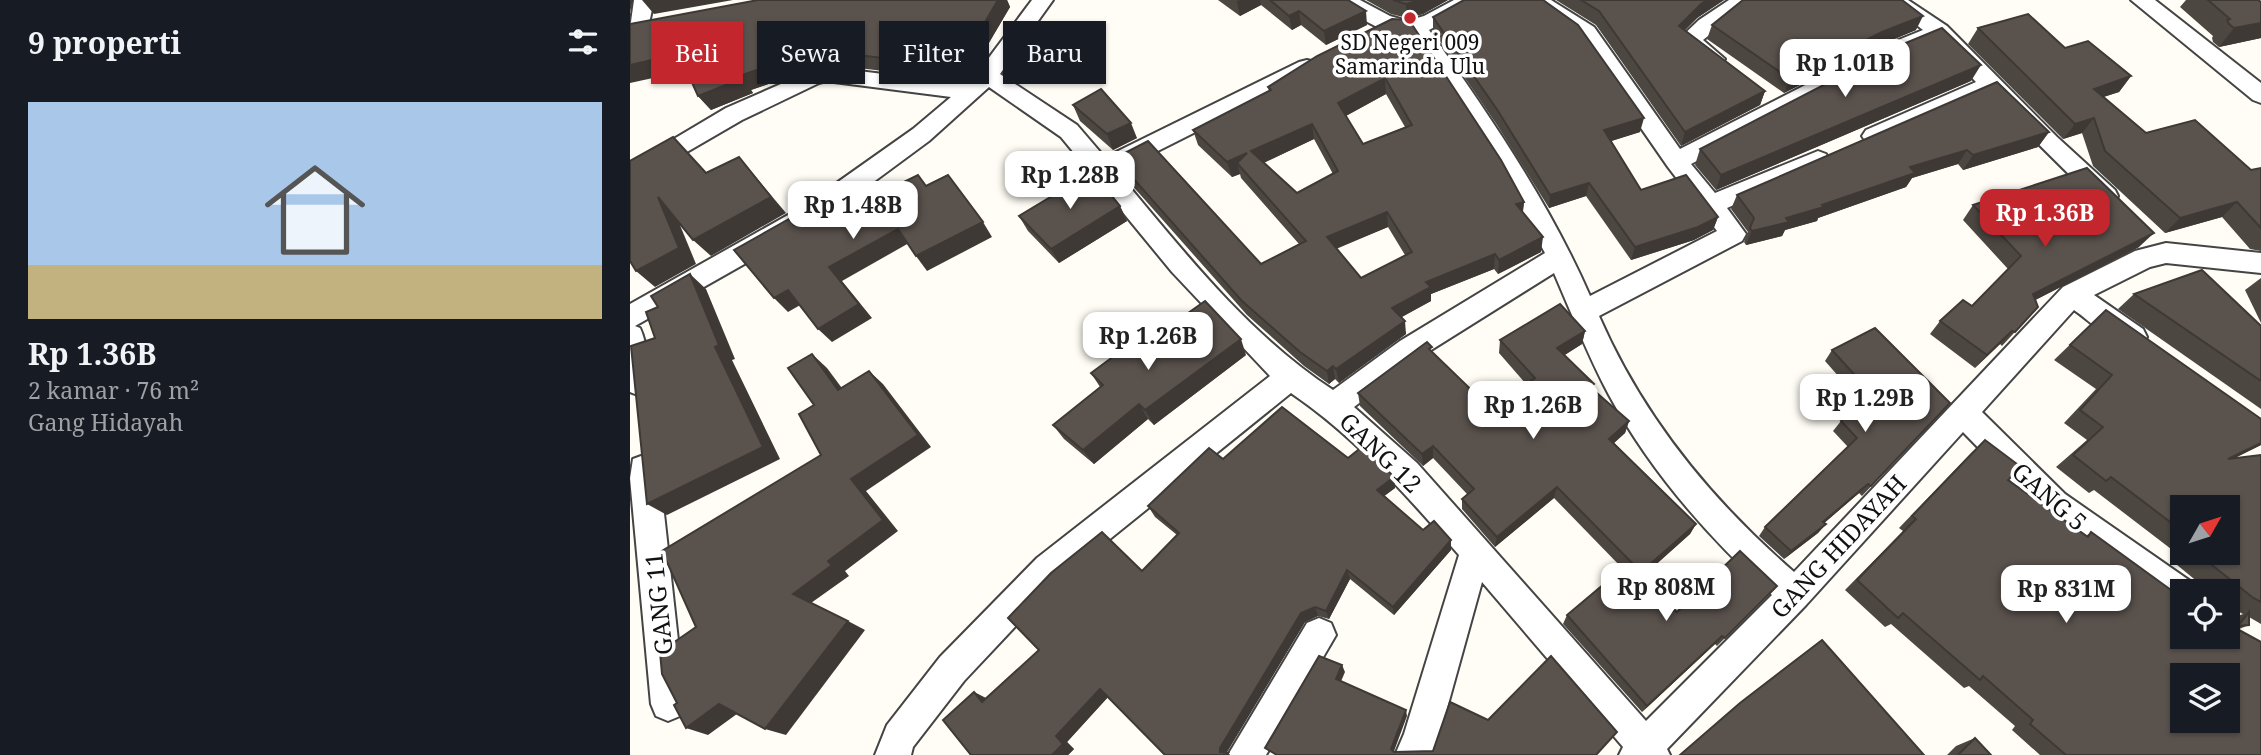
<!DOCTYPE html>
<html lang="id">
<meta charset="utf-8">
<style>
body{margin:0;font-family:"Noto Serif",serif;background:#20242c;color:#f1f3f6;height:100vh;display:flex;flex-direction:column;font-size:26px;white-space:nowrap}
*{box-sizing:border-box;margin:0}
p{font-size:23px;color:#9ea1a6}
.icon{flex:none;width:38px;height:38px;fill:none;stroke:currentColor;stroke-width:2;stroke-linecap:round;stroke-linejoin:round}
.map{position:relative;flex:1;overflow:hidden}
.sheet{display:flex;flex-direction:column;background:#171b24;width:630px}
.sheet>*{flex:none}
.banner{position:absolute;left:21px;top:21px;width:665px;height:63px;display:flex;gap:14px}
.needle{width:46px;rotate:51deg}
.controls{position:absolute;left:1540px;top:495px;display:grid;gap:14px}
.controls a{display:grid;place-items:center;width:70px;height:70px;border-radius:0px;background:#171b24;box-shadow:0 2px 5px #0004;font-size:35px}
.price{position:absolute;translate:-50% -60px;padding:0 16px;border-radius:14px;background:#fff;color:#222;font-size:23px;line-height:46px;filter:drop-shadow(0 2px 4px #0008)}
.price::after{content:'';position:absolute;left:50%;top:42px;width:21px;height:16px;margin-left:-10px;background:inherit;clip-path:polygon(0 0,100% 0,50% 100%)}
.price.selected{background:#c4262e;color:#fff}
ul{padding:0;list-style:none}
li{display:grid;align-content:center;gap:14px;height:371px;padding:0 28px}
li span{display:grid;place-items:center;height:217px;border-radius:0px;color:#555}
li>.icon{margin-inline-start:auto}
span .icon{width:126px;height:126px;fill:#fffc;stroke-width:1}
li b{font-size:30px}
h2{display:flex;justify-content:space-between;align-items:center;height:84px;padding:0 28px;font-size:30px}
.pill{padding:0 24px;border-radius:0px;background:#171b24;box-shadow:0 2px 5px #0004;font-size:24px;line-height:63px}
.pill.selected{background:#c4262e;color:#fff}
main{display:flex;flex:1;min-height:0}
.map>svg:first-child{display:block}
.lines{fill:none;stroke-linecap:round;stroke-linejoin:round}
.minor-casing{stroke:#444;stroke-width:4}
.minor{fill:#fff;fill-rule:evenodd}
.wall{fill:#4d4742;fill-rule:evenodd}
.shaded-wall{fill:#3f3936}
.building{fill:#5a524d;stroke:#3f3936;stroke-width:2;fill-rule:evenodd}
.poi-dot{fill:#c4262e;stroke:#fff;stroke-width:2.5}
.labels{text-anchor:middle;dominant-baseline:central;stroke-width:7;stroke-linejoin:round;paint-order:stroke}
.far-poi-label{font-size:21px;fill:#111;stroke:#fff}
.street-label{font-size:24px;fill:#111;stroke:#fff}
</style>
<main>
<section class="sheet">
<h2>9 properti<svg class="icon" aria-label="filters" viewBox="0 0 24 24"><path d="M4 7h16M4 17h16"/><circle cx="9" cy="7" r="2"/><circle cx="15" cy="17" r="2"/></svg></h2>
<ul>
<li><span style="background:linear-gradient(#a9c7e8 75%,#c2b280 0)"><svg class="icon" aria-label="home" viewBox="0 0 24 24"><path d="M3 11l9-7 9 7M6 9v11h12V9"/></svg></span><div><b>Rp 1.36B</b><p>2 kamar · 76 m²</p><p>Gang Hidayah</p></div></li>
</ul>
</section>
<div class="map">
<svg width="1631" height="755" viewBox="0 0 1631 755">
<rect width="100%" height="100%" fill="#fffdf5"/>
<g class="lines">
<defs>
<g id="minor">
<polygon points="4,0 24,0 17,33 10,35 0,29"/>
<path d="M402,0H423L370,74L447,125L477,160L480,155L669,62L677,60L685,62L688,67L685,72L496,167L484,168C550,247 616,333 703,390L770,341L915,253L872,174L781,34C754,36 730,17 708,5L705,0H730L760,16L777,21L794,16L824,0H849L846,5L799,30C859,115 918,200 960,296L1087,231L1038,167L948,37L896,0H921L964,27L1050,149L1246,49L1293,30L1254,0H1278L1317,26L1427,137L1485,190L1488,196L1485,202L1476,205L1467,202L1358,94L1252,142L1244,144L1236,142L1232,136L1236,130L1346,82L1304,38L1302,42L1262,59L1061,164L1085,193L1188,151L1196,154L1200,160L1196,166L1097,208L1116,234L1112,241L969,316C1013,417 1081,500 1164,572L1433,287L1505,251L1536,243L1631,253V273L1536,263L1520,267L1464,295L1513,329L1517,337L1513,345C1490,353 1462,322 1444,310L1352,412L1435,494L1563,583L1567,592H1552V610L1541,605L1413,514L1333,432L1176,605L1037,749L1040,755H989L993,747L852,582L809,737L801,755H765L774,734L829,555C777,496 726,437 661,393L429,580L334,681L283,747L281,755H245L257,725L310,657L407,558L640,376L542,272L431,137L359,87L299,141L192,220L5,326L10,328C17,343 22,375 15,390L5,394L0,392V304L174,206L283,129L321,97L196,81L189,83L112,120L0,185V165L96,108L183,70L196,67L335,84L349,71ZM924,273C942,314 958,356 979,395C1020,471 1078,537 1142,595L1016,721L787,463L724,407L790,357Z"/>
<path d="M1099,0H1123L1073,40L1095,59L1092,64C1076,68 1057,53 1048,40L1069,20Z"/>
<polygon points="1501,0 1525,0 1631,83 1631,103 1623,100"/>
<polygon points="14,455 25,459 29,468 55,704 50,716 38,721 26,716 21,704 0,478 3,459"/>
<polygon points="689,618 701,623 706,635 636,755 598,755 677,623"/>
</g>
</defs>
<!-- minor casing -->
<use href="#minor" class="minor-casing"/>
<!-- minor -->
<use href="#minor" class="minor"/>
</g>
<!-- wall -->
<g class="wall">
<polygon points="128,0 377,0 380,7 350,58 327,55 312,78 195,64 121,90 123,93 81,110 68,96 59,75 55,71"/>
<polygon points="588,0 718,0 737,25 696,45 671,25 662,30 631,5 610,16"/>
<polygon points="736,0 818,0 793,14 777,18 761,14"/>
<polygon points="926,0 1094,0 1067,18 1055,30 1135,91 1130,105 1051,146 966,25"/>
<polygon points="1556,0 1628,0 1631,2 1631,38 1589,47 1583,42 1582,38 1583,36 1550,7"/>
<polygon points="803,17 1010,132 981,141 1011,190 1088,217 1083,230 1064,240 1001,260 956,196 919,208 867,125 803,31"/>
<path d="M762,19L894,202L893,212L911,252L868,274L864,269L801,294V301L771,317L776,334L709,383L705,379L699,384L674,366L617,315L492,174L485,158L631,264L669,244L611,178L610,174L602,177L568,145L563,130L639,91L638,87ZM756,94L775,127L733,144L716,116ZM684,139L703,174L667,193L633,163ZM758,227L775,255L731,278L706,248Z"/>
<polygon points="1082,25 1286,30 1245,47 1154,93 1077,39"/>
<polygon points="1348,28 1435,48 1501,76 1489,92 1473,97 1516,133 1621,170 1631,168 1631,251 1620,249 1592,217 1535,233 1463,166 1452,133 1433,139 1338,44"/>
<polygon points="1341,81 1086,190 1065,165 1070,149"/>
<polygon points="443,105 507,138 483,150 450,121"/>
<polygon points="1419,132 1408,147 1333,170 1328,164 1282,178 1276,187 1188,218 1187,221 1155,230 1152,236 1116,245 1114,242 1118,232 1101,209 1107,195"/>
<polygon points="1343,205 1509,247 1405,300 1408,307 1372,346 1370,344 1345,368 1300,334 1310,321 1342,306 1378,269 1333,220"/>
<polygon points="490,206 497,221 429,263 398,231 389,216"/>
<polygon points="1631,278 1631,323 1615,290"/>
<polygon points="1504,294 1631,326 1631,409 1488,309"/>
<path d="M1476,310L1631,445L1605,458L1631,455V624L1619,617V625L1609,629L1631,755H1410L1382,730L1385,726L1339,686L1334,688L1261,624L1255,627L1215,590L1273,531L1269,528L1341,453L1355,440L1378,480L1456,536L1461,532L1598,637V620L1613,614L1598,606V592H1580L1541,560L1545,552L1464,490L1459,493L1426,467L1457,440L1434,423L1466,389L1424,360ZM1552,508L1598,553H1552Z"/>
<polygon points="955,331 952,344 934,355 963,390 999,421 995,433 984,443 1066,524 1060,534 1011,578 1042,612 1047,612 1147,586 1087,646 1085,644 1012,712 933,624 937,615 993,569 924,498 865,547 832,509 832,499 837,494 803,458 793,466 730,406 728,393 802,352 861,409 896,384 869,353 870,340"/>
<polygon points="1202,350 1320,403 1232,496 1229,493 1194,523 1196,524 1188,533 1154,559 1129,536 1135,527 1218,447 1203,431 1211,421 1232,403 1195,361"/>
<polygon points="616,355 524,425 518,419 464,464 434,439 423,425 470,387 461,373"/>
<polygon points="718,458 764,477 765,488 754,496 793,530 821,550 764,615 720,579 699,619 688,616 675,622 596,752 600,755 535,755 478,697 437,742 444,749 438,755 341,755 344,692 356,698 409,650 512,571 547,535 525,517 518,506 593,459"/>
<polygon points="1345,738 1361,755 1317,755 1326,746"/>
</g>
<!-- shaded-wall -->
<g class="shaded-wall">
<polygon points="0,0 3,0 0,12"/>
<polygon points="12,0 103,0 24,14"/>
<polygon points="368,0 377,0 380,7 350,58 342,44"/>
<polygon points="610,0 630,0 631,5 610,16 607,1"/>
<polygon points="790,0 818,0 793,14 777,18 776,4"/>
<polygon points="1077,0 1094,0 1067,18 1045,40 1049,26 1071,4"/>
<polygon points="669,11 671,25 662,30 659,16"/>
<polygon points="736,11 737,25 696,45 694,31"/>
<polygon points="1293,16 1286,30 1245,47 1154,93 1160,79 1252,32"/>
<polygon points="1631,23 1631,38 1589,47 1604,28"/>
<polygon points="319,41 327,55 312,78 303,64"/>
<polygon points="185,50 195,64 121,90 123,93 81,110 68,96 109,76"/>
<polygon points="44,55 52,60 59,76 55,71 0,83 0,65"/>
<polygon points="1351,65 1341,81 1086,190 1091,175"/>
<polygon points="1501,76 1489,92 1452,104 1464,89"/>
<polygon points="755,78 756,94 710,119 708,103"/>
<polygon points="1135,91 1130,105 1051,146 1055,132"/>
<polygon points="1014,118 1010,132 972,144 974,130"/>
<polygon points="1464,118 1452,133 1433,139 1445,124"/>
<polygon points="501,123 507,138 483,150 477,134"/>
<polygon points="682,124 684,139 625,167 621,151"/>
<polygon points="1419,132 1408,147 1333,170 1343,155"/>
<polygon points="1337,150 1328,164 1282,178 1276,187 1188,218 1187,221 1155,230 1152,236 1116,245 1122,231 1192,205 1280,167"/>
<polygon points="617,153 607,163 610,174 602,177 597,162"/>
<polygon points="109,157 156,213 81,256 63,240"/>
<polygon points="959,183 956,196 919,208 920,195"/>
<polygon points="28,197 45,213 66,264 25,287 6,271"/>
<polygon points="894,202 892,217 886,204"/>
<polygon points="1607,202 1592,217 1535,233 1550,218"/>
<polygon points="490,206 497,221 429,263 421,249"/>
<polygon points="757,212 758,227 699,252 697,237"/>
<polygon points="1088,217 1083,230 1064,240 1001,260 1005,247"/>
<polygon points="353,222 362,237 297,271 286,256"/>
<polygon points="268,229 279,243 212,281 242,318 202,342 188,329 199,267"/>
<polygon points="1524,233 1509,247 1390,308 1403,294"/>
<polygon points="913,237 911,252 868,274 869,260"/>
<polygon points="865,254 864,269 801,294 801,301 763,322 762,308 796,282"/>
<polygon points="60,274 76,289 105,359 102,360 150,459 37,515 17,504 85,347"/>
<polygon points="158,290 172,304 158,312 144,298"/>
<polygon points="775,321 776,334 709,383 706,369"/>
<polygon points="955,331 952,344 924,362 927,348"/>
<polygon points="1382,331 1370,344 1345,368 1357,355"/>
<polygon points="611,339 616,355 524,425 515,410"/>
<polygon points="182,354 197,368 223,403 208,390"/>
<polygon points="703,366 705,379 699,384 697,371"/>
<polygon points="239,371 253,384 301,447 236,491 268,531 215,571 219,576 181,603 163,594 221,479"/>
<polygon points="509,404 518,419 464,464 453,450"/>
<polygon points="999,421 995,433 975,451 979,439"/>
<polygon points="1631,443 1631,445 1578,471 1598,459"/>
<polygon points="803,446 803,458 793,466 792,454"/>
<polygon points="764,477 765,488 749,500 747,490"/>
<polygon points="1238,484 1229,493 1185,531 1193,522"/>
<polygon points="927,487 924,498 865,547 867,537"/>
<polygon points="1066,524 1060,534 1006,582 1011,572"/>
<polygon points="1196,524 1188,533 1154,559 1161,551"/>
<polygon points="821,540 821,550 764,615 763,607"/>
<polygon points="717,570 720,579 699,619 696,611"/>
<polygon points="685,607 688,616 675,622 596,754 598,753 600,755 594,755 590,752 590,748 671,613"/>
<polygon points="218,621 235,630 156,735 135,729"/>
<polygon points="1092,636 1085,644 1012,712 1017,706"/>
<polygon points="712,665 715,672 709,686 706,679"/>
<polygon points="470,689 479,696 437,742 444,749 438,755 422,755 426,736"/>
<polygon points="344,692 357,699 352,702"/>
<polygon points="89,704 111,711 78,735 56,728"/>
<polygon points="776,710 777,716 763,754 761,749"/>
</g>
<!-- building -->
<g class="building">
<polygon points="128,0 368,0 342,44 319,41 303,64 185,50 109,76 111,79 68,96 52,60 46,61 44,55 0,65 0,24"/>
<polygon points="640,0 718,0 736,11 694,31 669,11 659,16"/>
<polygon points="763,0 790,0 776,4"/>
<polygon points="834,0 913,0 948,25 1014,118 974,130 1011,190 1056,175 1088,217 1068,227 1005,247 959,183 920,195 868,111 803,17"/>
<polygon points="951,0 1077,0 1071,4 1049,26 1135,91 1055,132 969,11"/>
<polygon points="1113,0 1272,0 1293,16 1252,32 1160,79 1082,25"/>
<polygon points="1578,0 1628,0 1631,2 1631,23 1604,28 1599,24 1597,20 1600,19"/>
<polygon points="1398,14 1435,48 1458,41 1501,76 1464,89 1516,133 1565,120 1621,170 1631,168 1631,228 1607,202 1550,218 1475,151 1464,118 1445,124 1348,28"/>
<path d="M762,19L779,20L871,160L894,202L886,204L913,237L869,260L865,254L796,282L801,287L762,308L775,321L706,369L703,366L697,371L670,352L612,301L485,158L518,141L631,264L676,241L607,163L617,153L597,162L563,130L641,90L638,87L687,56ZM755,78L782,125L733,144L708,103ZM682,124L708,171L667,193L621,151ZM757,212L782,252L731,278L697,237Z"/>
<polygon points="1312,28 1351,65 1091,175 1070,149 1271,45"/>
<polygon points="1367,82 1419,132 1343,155 1337,150 1280,167 1285,173 1192,205 1194,207 1156,218 1159,222 1122,231 1120,228 1124,218 1107,195"/>
<polygon points="471,89 501,123 477,134 443,105"/>
<polygon points="43,137 76,173 109,157 141,197 63,240 28,197 49,248 6,271 0,261 0,161"/>
<polygon points="1457,168 1524,233 1403,294 1408,307 1385,332 1382,331 1357,355 1310,321 1333,300 1342,306 1391,256 1343,205"/>
<polygon points="462,172 490,206 421,249 389,216"/>
<polygon points="288,175 296,186 318,175 353,222 286,256 268,229 199,267 229,304 188,329 158,290 144,298 104,250 159,219 164,225 216,197 222,203 234,196 237,200"/>
<polygon points="1572,270 1631,326 1631,381 1504,294"/>
<polygon points="60,274 89,345 85,347 133,447 17,504 1,346 25,338 16,312 28,307 21,296"/>
<polygon points="575,301 611,339 515,410 509,404 453,450 423,425 473,385 461,373 530,322 537,328"/>
<polygon points="930,304 955,331 927,348 964,384 960,387 999,421 979,439 1066,524 1011,572 927,487 867,537 832,499 844,489 803,446 792,454 728,393 797,342 802,347 799,349 861,409 905,378 870,340"/>
<polygon points="1476,310 1631,419 1631,443 1598,459 1631,455 1631,602 1622,597 1567,553 1598,553 1598,508 1552,508 1552,531 1481,477 1476,481 1443,455 1473,427 1450,410 1482,375 1440,345"/>
<polygon points="1245,328 1320,403 1241,486 1238,484 1193,522 1196,524 1161,551 1135,527 1227,438 1211,421 1242,394 1202,350"/>
<polygon points="182,354 208,390 239,371 288,435 221,479 253,520 198,561 202,565 163,594 218,621 135,729 89,704 56,728 44,705 47,703 32,674 30,652 66,627 32,551 191,455 169,414 184,405 158,368"/>
<polygon points="652,407 718,458 733,446 764,477 747,490 793,530 804,521 821,540 763,607 717,570 696,611 685,607 671,613 590,748 590,752 598,753 596,755 535,755 470,689 426,736 433,744 422,755 341,755 313,720 344,692 352,702 409,650 378,618 421,573 472,532 512,571 549,533 518,506 579,448 593,459"/>
<path d="M1355,440L1391,467L1378,480L1458,537L1461,532L1552,598V637H1598V630L1602,633L1619,612V625L1608,626L1609,630L1631,642V755H1436L1400,724L1403,720L1353,676L1350,680L1273,613L1268,618L1227,580L1286,519L1282,516ZM1552,676H1598V721H1552Z"/>
<polygon points="1110,551 1147,586 1095,638 1092,636 1017,706 937,615 998,564 1042,612 1045,610 1047,612"/>
<polygon points="1192,640 1294,755 1050,755 1110,703"/>
<polygon points="689,656 712,665 706,679 776,710 761,749 764,752 803,751 820,702 858,720 921,656 987,732 966,755 647,755 635,748"/>
<polygon points="1345,738 1361,755 1328,755"/>
</g>
<!-- markers -->
<circle class="poi-dot" cx="780" cy="18" r="7"/>
<g class="labels">
<!-- far-poi labels -->
<g class="far-poi-label">
<text x="780" y="42">SD Negeri 009<tspan x="780" dy="24">Samarinda Ulu</tspan></text>
</g>
<!-- street labels -->
<g class="street-label">
<text transform="translate(751 452) rotate(44)">GANG 12</text>
<text transform="translate(1420 496) rotate(41)">GANG 5</text>
<text transform="translate(1208 546) rotate(-47)">GANG HIDAYAH</text>
<text transform="translate(28 604) rotate(-96)">GANG 11</text>
</g>
</g>
</svg>
<div class="controls">
<a><svg class="needle" viewBox="-14 -14 28 28"><path d="M0-13l5 13h-10z" fill="#e53935"/><path d="M0 13l5-13h-10z" fill="#9ea1a6"/></svg></a>
<a><svg class="icon" aria-label="locate" viewBox="0 0 24 24"><circle cx="12" cy="12" r="6"/><path d="M12 2v4M12 18v4M2 12h4M18 12h4"/></svg></a>
<a><svg class="icon" aria-label="layers" viewBox="0 0 24 24"><path d="M12 4l9 5-9 5-9-5zM3 14l9 5 9-5"/></svg></a>
</div>
<b class="price" style="left:1215px;top:99px">Rp 1.01B</b>
<b class="price" style="left:440px;top:211px">Rp 1.28B</b>
<b class="price" style="left:223px;top:241px">Rp 1.48B</b>
<b class="price selected" style="left:1415px;top:249px">Rp 1.36B</b>
<b class="price" style="left:518px;top:372px">Rp 1.26B</b>
<b class="price" style="left:1235px;top:434px">Rp 1.29B</b>
<b class="price" style="left:903px;top:441px">Rp 1.26B</b>
<b class="price" style="left:1036px;top:623px">Rp 808M</b>
<b class="price" style="left:1436px;top:625px">Rp 831M</b>
<div class="banner">
<a class="pill selected">Beli</a>
<a class="pill">Sewa</a>
<a class="pill">Filter</a>
<a class="pill">Baru</a>
</div>
</div>
</main>
